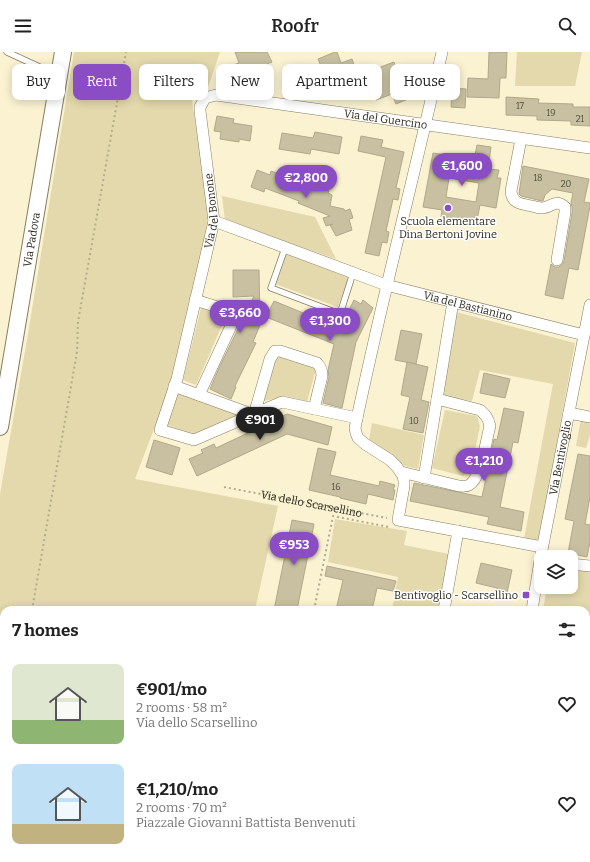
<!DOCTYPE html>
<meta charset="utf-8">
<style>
body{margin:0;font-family:Bitter,serif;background:#f6f6f6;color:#222;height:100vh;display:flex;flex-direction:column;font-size:15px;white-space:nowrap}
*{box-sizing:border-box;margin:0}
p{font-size:13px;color:#767676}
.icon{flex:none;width:22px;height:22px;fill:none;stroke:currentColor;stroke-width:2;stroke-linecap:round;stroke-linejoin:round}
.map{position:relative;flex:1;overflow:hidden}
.details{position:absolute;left:0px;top:554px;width:590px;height:256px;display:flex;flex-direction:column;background:#fff;border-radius:12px 12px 0 0;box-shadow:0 2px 10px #0003}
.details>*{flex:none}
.hud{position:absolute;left:12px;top:12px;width:566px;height:36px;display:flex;gap:8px}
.fabs{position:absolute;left:534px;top:498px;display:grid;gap:8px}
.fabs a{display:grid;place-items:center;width:44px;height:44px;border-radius:8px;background:#fff;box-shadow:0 2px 10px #0003;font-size:20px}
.price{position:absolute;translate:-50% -34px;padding:0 9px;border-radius:14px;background:#8b4dc3;color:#fff;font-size:13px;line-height:26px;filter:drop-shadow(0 1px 2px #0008)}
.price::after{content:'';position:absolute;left:50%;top:24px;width:12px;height:9px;margin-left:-6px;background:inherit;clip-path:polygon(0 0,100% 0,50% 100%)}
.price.current{background:#222;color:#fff}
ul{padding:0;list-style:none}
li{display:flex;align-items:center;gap:12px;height:100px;padding:0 12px}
li span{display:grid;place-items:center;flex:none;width:112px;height:80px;border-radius:8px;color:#555}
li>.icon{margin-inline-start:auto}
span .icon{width:48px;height:48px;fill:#fffc;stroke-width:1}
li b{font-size:17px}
h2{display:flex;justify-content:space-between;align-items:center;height:48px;padding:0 12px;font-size:17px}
.chip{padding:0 14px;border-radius:8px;background:#fff;box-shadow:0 2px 10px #0003;font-size:14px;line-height:36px}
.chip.current{background:#8b4dc3;color:#fff}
header{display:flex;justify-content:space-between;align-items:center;height:52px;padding:0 12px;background:#fff;font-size:18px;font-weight:600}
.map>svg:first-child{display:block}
.green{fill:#e4d9ac}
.building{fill:#c8c0a1;stroke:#b0a889;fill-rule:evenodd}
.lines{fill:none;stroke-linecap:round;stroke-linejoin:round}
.service-casing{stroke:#857e61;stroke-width:7}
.pedestrian-casing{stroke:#857e61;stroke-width:10}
.minor-casing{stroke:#857e61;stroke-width:12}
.secondary-casing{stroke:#857e61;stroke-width:18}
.path{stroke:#b2ac92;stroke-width:2;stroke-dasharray:2 3;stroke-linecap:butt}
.service{stroke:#fff;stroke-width:5.5}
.pedestrian{stroke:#fff;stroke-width:9}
.minor{stroke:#fff;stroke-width:11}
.secondary{stroke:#fff;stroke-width:16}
.rail{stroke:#958f79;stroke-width:3}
.poi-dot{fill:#8b4dc3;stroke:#fff;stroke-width:1.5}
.labels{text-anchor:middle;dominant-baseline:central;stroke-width:3;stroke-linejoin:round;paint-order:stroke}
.number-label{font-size:9px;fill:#524e3d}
.street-label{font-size:11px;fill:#2b281c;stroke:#fff}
.poi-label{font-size:11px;fill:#2b281c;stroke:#fff}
</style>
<header><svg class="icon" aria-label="menu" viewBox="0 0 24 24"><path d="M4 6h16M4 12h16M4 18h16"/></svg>Roofr<svg class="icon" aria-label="search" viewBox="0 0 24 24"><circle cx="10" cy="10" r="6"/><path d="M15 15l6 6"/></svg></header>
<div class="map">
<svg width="590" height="810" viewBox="0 0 590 810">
<rect width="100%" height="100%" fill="#faf2d1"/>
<!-- green -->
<g class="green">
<polygon points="74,0 220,0 208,35 196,34 192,49 211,168 171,332 135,427 278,454 255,558 4,558 4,806 51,806 50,810 0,810 0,442 27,288"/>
<polygon points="517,0 582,0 575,34 515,34"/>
<polygon points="222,144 315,165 336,207 225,169"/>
<polygon points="286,202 349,225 338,255 275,232"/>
<polygon points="201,256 226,264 196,333 183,328"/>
<polygon points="456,260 575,291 539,490 524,487 553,332 480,318 472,349 442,344"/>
<polygon points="277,304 316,317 307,350 283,345 264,349"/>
<polygon points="176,339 242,364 194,382 166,373"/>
<polygon points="445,358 477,364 480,374 471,417 463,424 432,416"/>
<polygon points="581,367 590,369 590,383 586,396 576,394"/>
<polygon points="372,371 424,383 418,417 405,414 369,388"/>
<polygon points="335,467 407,479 404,493 449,502 438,558 392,558 398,525 328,510"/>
<polygon points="571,516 590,518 590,628 586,634 586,558 543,558 547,535 571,535"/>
<polygon points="590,771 590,810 565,810 567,806 586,806 586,778"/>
<polygon points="427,806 485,806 483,810 424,810"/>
</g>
<!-- building -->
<g class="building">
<polygon points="235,0 267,0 272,10 252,18 254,23 236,30 230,14 239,11"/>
<polygon points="335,0 337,0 341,11 352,7 357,21 336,30 338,34 320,42 313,25 324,21 318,7"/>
<polygon points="489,0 507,0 506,26 500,26 499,46 467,45 468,26 488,27"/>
<polygon points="394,10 402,30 406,28 413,45 396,52 392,42 376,48 369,32 382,26 378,16"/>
<polygon points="452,36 466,37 465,56 451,55"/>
<polygon points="506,45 539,47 538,51 573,52 573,55 590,55 590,74 571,73 571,69 537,68 537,64 506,63"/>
<polygon points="217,64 234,67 233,71 252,74 250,89 239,87 239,90 220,87 221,80 214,79"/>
<polygon points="315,80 342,85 339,102 311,97 310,102 279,97 282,81 313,86"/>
<polygon points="361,84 383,88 381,95 404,100 396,136 400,137 398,148 393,147 386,179 389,180 387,191 382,190 379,204 365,201 386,105 358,99"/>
<path d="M477,93L491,95L488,117L499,118L497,126H501L496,156L480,153L476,173L457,170V168L441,165L442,158L423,155L433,101L446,103L445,110L467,114L469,102L475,103ZM449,126L479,131L476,150L446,145Z"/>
<polygon points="523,114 589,127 584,150 590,151 590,154 578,218 569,216 563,247 545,243 551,212 555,215 559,215 562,213 564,209 572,161 572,155 571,151 573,141 552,137 545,143 543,149 542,149 521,144 519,142"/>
<polygon points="257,118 270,123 271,119 315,136 316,134 329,139 328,141 332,143 330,154 344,157 345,159 350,157 353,166 349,167 352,178 336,184 330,173 333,172 326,174 323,166 330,164 298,151 299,149 265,136 264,140 251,135"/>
<polygon points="233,218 259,218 260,273 253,290 256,291 235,334 236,335 231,347 210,337 219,316 254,244 233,245"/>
<polygon points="354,248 361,252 363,248 373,256 356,290 342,356 323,351 329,325 328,318 334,292 266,265 274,249 340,276"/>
<polygon points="401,278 422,282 416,312 395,308"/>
<polygon points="407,310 428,315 421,348 429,350 423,381 403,377 410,345 401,343"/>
<polygon points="484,321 510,327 505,346 480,341"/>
<polygon points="504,356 524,360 518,391 513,390 500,455 524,460 521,479 487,472 489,465 410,449 414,431 482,445 494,387 497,388"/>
<polygon points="287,362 332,375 328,393 287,382 197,424 189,407 203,401 201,398 214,392 216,396 248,381 247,377 258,372 259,375"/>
<polygon points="154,388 180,396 172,423 146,415"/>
<polygon points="318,396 336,400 330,423 379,434 380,429 395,433 393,438 395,438 393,448 368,442 366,452 340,446 340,445 309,438"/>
<polygon points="578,402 590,404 590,445 585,472 590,473 590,490 587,505 568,501 574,469 565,467"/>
<polygon points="292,468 314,472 297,558 274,558"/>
<polygon points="481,511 512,518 507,541 497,538 497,536 476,531"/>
<polygon points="327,514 396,529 393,539 377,536 372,558 336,558 343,528 325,524"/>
</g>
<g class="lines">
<defs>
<g id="service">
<polyline points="7,0 57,23"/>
<polyline points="285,196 271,236 340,262 353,221"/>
<polyline points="213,806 218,810"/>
</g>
<polyline id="pedestrian" points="319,810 322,806"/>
<g id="minor">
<path d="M442,0C414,125 381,250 355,376L356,381L358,386L365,392L390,408L397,415L403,424L404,429V434L398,468L542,495"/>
<path d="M521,87L511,139C512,152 522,152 532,154C535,155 539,156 542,156C551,156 555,146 565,155V160L557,208"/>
<path id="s2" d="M214,169L386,233L584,283"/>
<polyline points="195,248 237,261 199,343"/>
<path d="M174,334L254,363L270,307L275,299H280L317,311C321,315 322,319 322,324L314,357"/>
<polyline points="569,361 590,365"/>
<path id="s3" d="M357,366L282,350L194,388L160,378L177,327L214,169L200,59V55L205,46L216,43L590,96"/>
<path d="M401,420L459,434C462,434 466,435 469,433C482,426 486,387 490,374C488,366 486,363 480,358L437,347"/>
<polyline points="424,426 453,250"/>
<polyline points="571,512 590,514"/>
<polyline points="444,558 458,479"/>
<path id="s4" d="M532,558L540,508L590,253"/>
<polyline points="221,810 224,806"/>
<polyline points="413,810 416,806"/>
</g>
<g id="secondary">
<path id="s5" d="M0,375L63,0"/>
</g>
</defs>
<!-- service casing -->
<use href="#service" class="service-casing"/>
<!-- pedestrian casing -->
<use href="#pedestrian" class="pedestrian-casing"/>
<!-- minor casing -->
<use href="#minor" class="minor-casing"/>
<!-- secondary casing -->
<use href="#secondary" class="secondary-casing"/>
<!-- path -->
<g class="path">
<path id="s1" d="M224,435L387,466"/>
<polyline points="32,558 77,300 78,270 126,0"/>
<polyline points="314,558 333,464 389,475"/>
<polyline points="0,739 4,716"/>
</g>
<!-- service -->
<use href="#service" class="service"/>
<!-- pedestrian -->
<use href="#pedestrian" class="pedestrian"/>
<!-- minor -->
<use href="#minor" class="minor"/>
<!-- secondary -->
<use href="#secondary" class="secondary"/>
<!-- rail -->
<g class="rail">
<polyline points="586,694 590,687"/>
<polyline points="586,707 590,700"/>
<polyline points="519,810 521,806"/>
<polyline points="526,810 529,806"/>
</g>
</g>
<!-- markers -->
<g class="poi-dot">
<circle cx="448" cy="156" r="4"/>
<rect x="522" y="539" width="8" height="8" rx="2"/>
</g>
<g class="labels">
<!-- number labels -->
<g class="number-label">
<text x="520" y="54">17</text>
<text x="551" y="61">19</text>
<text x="580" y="67">21</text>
<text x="538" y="126">18</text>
<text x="566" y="132">20</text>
<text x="414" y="369">10</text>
<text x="336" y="435">16</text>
</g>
<!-- street labels -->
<g class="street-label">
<text stroke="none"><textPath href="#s3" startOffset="732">Via del Guercino</textPath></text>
<text stroke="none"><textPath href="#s3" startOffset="434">Via del Bonone</textPath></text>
<text stroke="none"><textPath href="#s5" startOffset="190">Via Padova</textPath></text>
<text stroke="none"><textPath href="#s2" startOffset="268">Via del Bastianino</textPath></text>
<text stroke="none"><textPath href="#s4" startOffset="155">Via Bentivoglio</textPath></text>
<text stroke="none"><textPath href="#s1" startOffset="89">Via dello Scarsellino</textPath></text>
</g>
<!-- poi labels -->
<g class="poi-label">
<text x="448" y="169">Scuola elementare<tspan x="448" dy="13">Dina Bertoni Jovine</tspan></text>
<text x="518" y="543" text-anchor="end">Bentivoglio - Scarsellino</text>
</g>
</g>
</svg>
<div class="fabs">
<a><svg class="icon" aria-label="layers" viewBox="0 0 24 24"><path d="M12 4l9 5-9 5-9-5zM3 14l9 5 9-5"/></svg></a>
</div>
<b class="price" style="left:462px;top:135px">€1,600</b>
<b class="price" style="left:306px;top:147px">€2,800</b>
<b class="price" style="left:240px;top:282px">€3,660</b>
<b class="price" style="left:330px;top:290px">€1,300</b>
<b class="price current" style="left:260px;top:389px">€901</b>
<b class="price" style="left:484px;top:430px">€1,210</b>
<b class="price" style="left:294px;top:514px">€953</b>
<div class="hud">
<a class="chip">Buy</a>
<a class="chip current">Rent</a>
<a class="chip">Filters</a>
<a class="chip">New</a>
<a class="chip">Apartment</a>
<a class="chip">House</a>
</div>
<section class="details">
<h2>7 homes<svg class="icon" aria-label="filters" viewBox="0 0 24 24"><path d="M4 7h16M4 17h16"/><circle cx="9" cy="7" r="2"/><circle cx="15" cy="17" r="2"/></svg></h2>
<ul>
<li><span style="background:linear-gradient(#dfe7d0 70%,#8fb573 0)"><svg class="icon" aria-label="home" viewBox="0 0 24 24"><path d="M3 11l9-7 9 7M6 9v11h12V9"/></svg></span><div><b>€901/mo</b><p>2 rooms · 58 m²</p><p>Via dello Scarsellino</p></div><svg class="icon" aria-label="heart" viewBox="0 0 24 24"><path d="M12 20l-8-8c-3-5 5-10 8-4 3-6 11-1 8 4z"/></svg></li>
<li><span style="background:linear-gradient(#bfe0f5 75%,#c2b280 0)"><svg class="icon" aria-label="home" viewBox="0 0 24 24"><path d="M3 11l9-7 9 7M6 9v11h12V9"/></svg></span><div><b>€1,210/mo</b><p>2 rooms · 70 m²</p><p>Piazzale Giovanni Battista Benvenuti</p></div><svg class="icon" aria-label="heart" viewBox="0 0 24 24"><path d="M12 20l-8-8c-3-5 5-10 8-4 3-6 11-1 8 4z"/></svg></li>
</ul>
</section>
</div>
